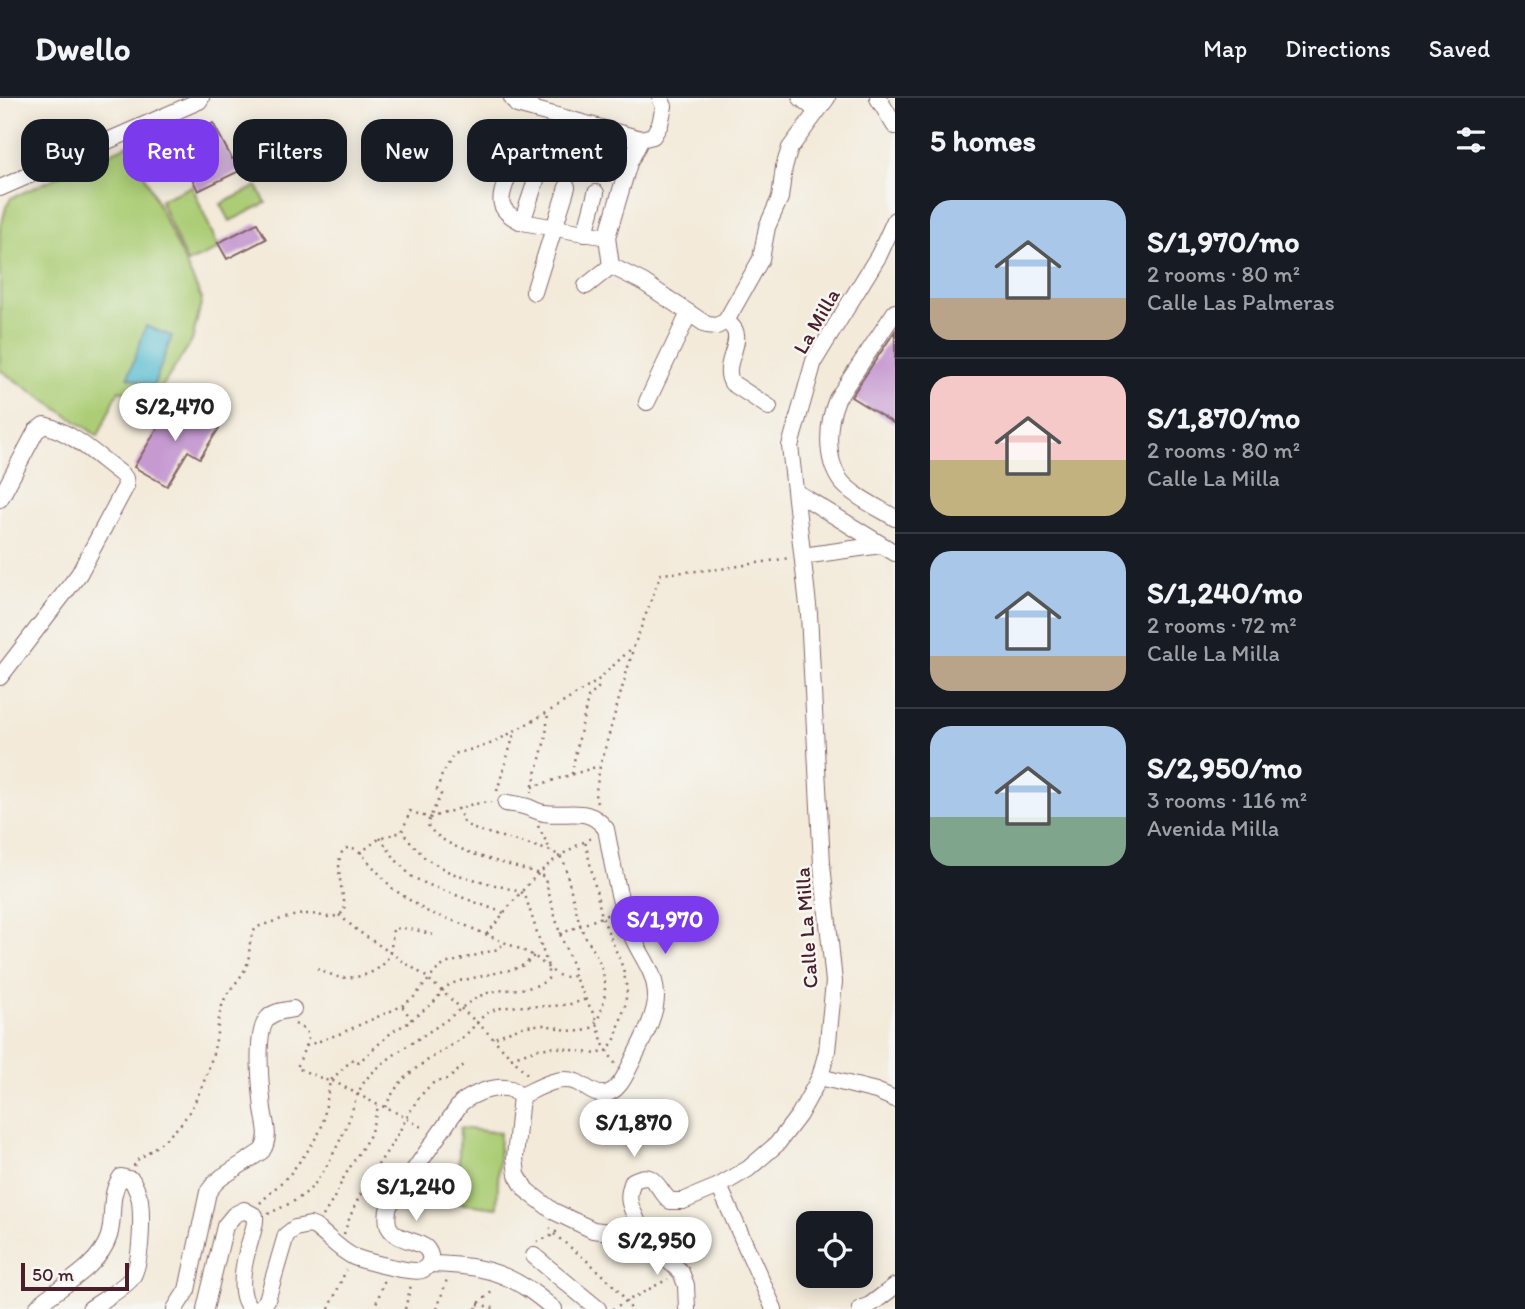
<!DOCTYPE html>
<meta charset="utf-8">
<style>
body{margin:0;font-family:Itim,sans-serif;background:#242831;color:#f1f3f6;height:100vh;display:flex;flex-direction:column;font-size:26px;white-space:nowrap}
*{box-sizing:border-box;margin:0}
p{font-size:23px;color:#9ea1a6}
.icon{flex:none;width:38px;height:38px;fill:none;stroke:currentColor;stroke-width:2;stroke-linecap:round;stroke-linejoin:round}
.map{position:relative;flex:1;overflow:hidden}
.side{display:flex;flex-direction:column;background:#171b24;width:630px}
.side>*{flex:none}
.top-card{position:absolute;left:21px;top:21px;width:665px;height:63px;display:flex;gap:14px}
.tools{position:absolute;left:796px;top:1113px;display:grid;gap:14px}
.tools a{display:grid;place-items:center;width:77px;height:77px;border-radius:14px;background:#171b24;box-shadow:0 4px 18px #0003;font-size:35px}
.scale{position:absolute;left:21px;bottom:18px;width:108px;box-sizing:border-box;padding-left:7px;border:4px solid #4a1f2b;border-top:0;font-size:19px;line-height:24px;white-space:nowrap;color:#4a1f2b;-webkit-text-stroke:5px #f6f6f2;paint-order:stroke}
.price{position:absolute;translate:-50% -60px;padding:0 16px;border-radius:24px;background:#fff;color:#222;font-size:23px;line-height:46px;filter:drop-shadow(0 2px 4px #0008)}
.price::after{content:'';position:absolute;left:50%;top:42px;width:21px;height:16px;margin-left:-10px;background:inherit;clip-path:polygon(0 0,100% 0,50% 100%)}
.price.selected{background:#7c3aed;color:#fff}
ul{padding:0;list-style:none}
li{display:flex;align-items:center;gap:21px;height:175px;padding:0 35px}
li+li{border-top:2px solid #363941}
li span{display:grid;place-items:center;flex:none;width:196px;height:140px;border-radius:21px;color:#555}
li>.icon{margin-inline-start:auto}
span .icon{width:84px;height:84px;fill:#fffc;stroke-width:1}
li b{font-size:30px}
h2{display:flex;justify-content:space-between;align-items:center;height:84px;padding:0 35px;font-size:30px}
.chip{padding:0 24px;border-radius:21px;background:#171b24;box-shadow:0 4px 18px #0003;font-size:24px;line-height:63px}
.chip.selected{background:#7c3aed;color:#fff}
header{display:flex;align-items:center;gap:42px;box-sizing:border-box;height:98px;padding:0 35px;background:#171b24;border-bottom:2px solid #363941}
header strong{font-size:33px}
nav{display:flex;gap:38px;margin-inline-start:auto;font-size:24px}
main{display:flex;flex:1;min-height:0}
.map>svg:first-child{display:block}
.green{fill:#accd76;stroke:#7b7650;stroke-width:2}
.water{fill:#4fb8cd;stroke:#4c6c7c;stroke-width:2}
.building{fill:#c69ad1}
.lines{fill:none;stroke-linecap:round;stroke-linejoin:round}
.minor-casing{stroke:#856668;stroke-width:18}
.path{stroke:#856668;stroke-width:2.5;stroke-dasharray:2 5;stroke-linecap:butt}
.minor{stroke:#fff;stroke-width:16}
.labels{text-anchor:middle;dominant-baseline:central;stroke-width:5;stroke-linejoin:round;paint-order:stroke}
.street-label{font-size:21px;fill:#4a1f2b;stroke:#f6f6f2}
</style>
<header>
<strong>Dwello</strong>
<nav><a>Map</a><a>Directions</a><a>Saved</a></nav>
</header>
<main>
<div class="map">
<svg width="895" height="1211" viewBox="0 0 895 1211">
<rect width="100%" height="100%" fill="#f6f6f2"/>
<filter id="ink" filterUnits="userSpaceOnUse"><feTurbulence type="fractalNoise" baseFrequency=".0143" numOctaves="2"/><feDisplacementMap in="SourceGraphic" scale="14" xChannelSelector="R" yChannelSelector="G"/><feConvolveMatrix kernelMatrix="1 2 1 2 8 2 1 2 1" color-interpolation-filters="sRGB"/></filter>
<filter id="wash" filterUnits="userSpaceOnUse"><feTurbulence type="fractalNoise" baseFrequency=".00686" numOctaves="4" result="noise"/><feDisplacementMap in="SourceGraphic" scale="28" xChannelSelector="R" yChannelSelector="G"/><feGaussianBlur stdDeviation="1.57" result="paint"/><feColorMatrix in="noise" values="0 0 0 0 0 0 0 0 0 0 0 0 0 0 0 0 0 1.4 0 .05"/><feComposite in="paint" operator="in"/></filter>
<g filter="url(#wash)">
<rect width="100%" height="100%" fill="#f3ead9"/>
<!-- green -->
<g class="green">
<polygon points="130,46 202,201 192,243 152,304 119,292 98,338 0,272 0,132 6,109 11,100"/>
<polygon points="192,88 219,151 187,165 160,102"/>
<polygon points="257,88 266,105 230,123 221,106"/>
<polygon points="460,1030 500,1035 497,1110 457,1105"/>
</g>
<!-- water -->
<polygon class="water" points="146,228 172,238 153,289 128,279"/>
<g id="blocks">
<!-- building -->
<g class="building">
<polygon points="213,25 232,61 255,52 260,63 198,93 175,45"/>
<polygon points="257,125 266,141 227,161 218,145"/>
<polygon points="895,233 895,326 851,299"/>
<polygon points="174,303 219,330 200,360 188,353 167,388 134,369"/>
</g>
</g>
</g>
<g filter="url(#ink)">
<use href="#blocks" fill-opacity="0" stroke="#856668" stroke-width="2"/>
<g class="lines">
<defs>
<g id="minor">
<polyline points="512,0 517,7 641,41"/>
<polyline points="801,0 817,13"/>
<polyline points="878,0 895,28"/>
<path d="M510,73C501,98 492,110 522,124"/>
<polyline points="537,79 522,124 607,139"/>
<polyline points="0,90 199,3 201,0"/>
<polyline points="585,136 596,95"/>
<polyline points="611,168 643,184 707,227 717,228 726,223 761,161 767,129 780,100 784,69 790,50 827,0"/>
<polyline points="586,188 611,168 607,139 629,65 641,41 653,38 660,26 664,8 661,2"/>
<polyline points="534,194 567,89"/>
<path d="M895,214L837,301C827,325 825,360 840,382C851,397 879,410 895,420"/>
<path d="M726,223C729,226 732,228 734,231C743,246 721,267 732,285L769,309"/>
<polyline points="647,304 689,215"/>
<polyline points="796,394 895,455"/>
<path d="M0,401L36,333L44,327C72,334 96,357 120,375L125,380L126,388L79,476L0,579"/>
<polyline points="803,458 881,447"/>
<path d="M506,705C512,706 517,706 523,708C530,709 537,714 544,715C569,719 588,707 606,731C613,766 618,803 631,835C640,859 656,872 656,899C656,919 640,946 632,964C626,975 620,993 605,996C594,998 586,988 576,984C557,977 537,991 521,998"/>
<polyline points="820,979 876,993 895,1001"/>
<polyline points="521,998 515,1060 517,1077 526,1092 553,1113 593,1132 641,1138"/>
<polyline points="719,1088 774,1211"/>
<path d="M641,1138C639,1114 622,1110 633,1083C655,1071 656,1090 670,1103H683L719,1088L748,1071L777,1046L799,1017L820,979L827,953L834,884L822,766L809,516L790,348L814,263L879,157L895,122"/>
<polyline points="641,1138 681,1174 686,1187 687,1211"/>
<polyline points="534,1158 598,1211"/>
<path d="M429,1166C464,1167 493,1169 523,1188C534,1194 544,1203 554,1211"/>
<path d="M36,1211L43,1203C66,1185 100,1167 109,1138C115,1118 108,1098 121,1079L132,1082C135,1088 138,1094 140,1102C142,1119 142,1170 130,1182C119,1193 103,1202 90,1211"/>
<path d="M175,1211L187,1192L208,1094L215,1085L222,1079L262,1053C271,1039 265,1026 263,1011C261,991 254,934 268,920C274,913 285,913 293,911"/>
<path d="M205,1211L225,1128L234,1117L244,1112L255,1118C256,1127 253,1132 251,1140C245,1159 235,1196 251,1211"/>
<path d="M258,1211L263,1207L267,1202L286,1137L295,1130L310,1127L315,1129C328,1138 339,1152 354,1159C365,1163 412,1176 422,1172C431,1168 433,1158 426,1150C416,1141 396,1143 389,1129C386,1121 387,1115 389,1108L461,1005C473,996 495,986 511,991C512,992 519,997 521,998"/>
<polyline points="860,1211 870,1207 895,1188"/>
</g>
</defs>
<!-- minor casing -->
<use href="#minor" class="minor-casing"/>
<!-- path -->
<g class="path">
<polyline points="572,676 574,663 588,600 599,589 597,585"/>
<polyline points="532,689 599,668"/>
<polyline points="497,693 515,633"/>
<polyline points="531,695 546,638 548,614"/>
<polyline points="597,705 595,699 600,668 634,548 661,476 720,471 789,460"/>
<path d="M458,710L464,725L474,731L551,753L560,758L564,764C569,784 574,806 580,826C583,837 590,845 595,855C606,876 608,894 600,916C597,923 594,930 587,932C573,936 558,929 544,927C525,926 511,932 493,941"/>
<polyline points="538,728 551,753"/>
<polyline points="380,740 396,762 412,779 429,787 504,815"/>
<polyline points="360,755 380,740 402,734 410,713 429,720 473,706 491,704"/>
<polyline points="339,817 358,833 425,878 484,931 528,977"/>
<path d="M487,836C510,808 532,776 563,756C572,750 582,745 591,740"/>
<polyline points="560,836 609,816"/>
<path d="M317,871C323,873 331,877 338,879C355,882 381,875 388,859C392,851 392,839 393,831C406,828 420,833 433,837"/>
<path d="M574,878V871L560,836L546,785L544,779L539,776C509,765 443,754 427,726L441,696L437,692L441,679L454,656L488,647L500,641L548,614L596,584L634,548"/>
<polyline points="402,908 414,899 437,872 445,866 498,851 505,844"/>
<polyline points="295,926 304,931 309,938 297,970 326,982 333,983 378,1007 388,1010 425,1031"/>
<polyline points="306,948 339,936 402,908 412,922"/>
<polyline points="511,960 537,951 555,949 596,956 607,953 615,941 625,908 627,892 623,870 602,819 585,743"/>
<path d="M385,1009C390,1000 395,990 403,982C420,964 444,954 464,938C478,927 479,915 501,910C529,905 559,913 586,901"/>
<path d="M134,1068L136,1063C150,1053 166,1042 178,1029C196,1009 209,974 215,947C218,933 218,918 223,905C228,891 240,883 246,869C252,856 246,841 257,829C273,824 295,815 312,816C321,817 331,822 340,816C345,814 344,812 345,807C342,795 328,738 358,752L393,791L426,813L462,826L522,852L534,858L556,876L563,879L574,878L595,919L603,946L616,967"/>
<polyline points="260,1105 290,1076 309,1051 320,1033 323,1025 330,983 353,961 359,964 393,933 408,925 436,902 442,893 449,887 459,883 514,871 524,867 534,858"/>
<path d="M268,1116C282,1109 298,1103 309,1092C324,1078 341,1041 349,1022C355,1004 358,988 372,975C393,955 419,941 442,925C456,916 466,904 482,897C502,888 530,896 548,881V869L525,797L521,794L451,775L425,760L402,734"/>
<polyline points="323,1118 333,1102 344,1079 370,1037 378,1009"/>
<path d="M344,1136C354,1103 371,1077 390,1049C404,1028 412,1003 432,986C437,982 442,983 447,981C453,978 459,971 464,967"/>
<path d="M554,1136C579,1157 615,1182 631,1211"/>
<polyline points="537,1144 553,1137 556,1134 550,1130"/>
<polyline points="478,1206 497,1211"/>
<polyline points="329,1211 346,1172"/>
<polyline points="374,1211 385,1181"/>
<polyline points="405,1211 411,1187"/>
<polyline points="437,1211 447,1181"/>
<polyline points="476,1211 478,1206 495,1191"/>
<polyline points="612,1211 668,1181"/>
</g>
<!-- minor -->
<use href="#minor" class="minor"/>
</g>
</g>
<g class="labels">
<!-- street labels -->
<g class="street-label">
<text transform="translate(816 223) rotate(-60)">La Milla</text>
<text transform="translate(806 830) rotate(-94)">Calle La Milla</text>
</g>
</g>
</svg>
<div class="tools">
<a><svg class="icon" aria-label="locate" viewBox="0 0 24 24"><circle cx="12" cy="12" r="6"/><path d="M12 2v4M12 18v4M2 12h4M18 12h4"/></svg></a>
</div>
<div class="scale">50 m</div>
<b class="price" style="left:175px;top:345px">S/2,470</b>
<b class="price selected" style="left:665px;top:858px">S/1,970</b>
<b class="price" style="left:634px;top:1061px">S/1,870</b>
<b class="price" style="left:416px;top:1125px">S/1,240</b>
<b class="price" style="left:657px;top:1179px">S/2,950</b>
<div class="top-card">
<a class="chip">Buy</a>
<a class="chip selected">Rent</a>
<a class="chip">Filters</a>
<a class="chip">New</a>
<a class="chip">Apartment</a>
</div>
</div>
<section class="side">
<h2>5 homes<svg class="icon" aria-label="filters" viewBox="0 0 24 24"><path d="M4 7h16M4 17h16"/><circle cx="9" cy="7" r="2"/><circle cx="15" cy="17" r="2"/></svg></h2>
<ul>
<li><span style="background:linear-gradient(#a9c7e8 70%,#b9a48a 0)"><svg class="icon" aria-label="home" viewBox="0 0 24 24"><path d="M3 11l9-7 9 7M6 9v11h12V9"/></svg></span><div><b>S/1,970/mo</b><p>2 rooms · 80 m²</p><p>Calle Las Palmeras</p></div></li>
<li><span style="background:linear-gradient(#f6c9c9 60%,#c2b280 0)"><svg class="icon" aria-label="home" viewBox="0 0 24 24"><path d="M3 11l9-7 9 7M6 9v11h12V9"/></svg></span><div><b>S/1,870/mo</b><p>2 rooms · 80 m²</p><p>Calle La Milla</p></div></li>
<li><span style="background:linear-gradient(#a9c7e8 75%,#b9a48a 0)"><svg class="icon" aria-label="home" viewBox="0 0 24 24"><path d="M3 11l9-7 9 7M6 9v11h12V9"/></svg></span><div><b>S/1,240/mo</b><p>2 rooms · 72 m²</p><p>Calle La Milla</p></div></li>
<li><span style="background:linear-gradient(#a9c7e8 65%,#7fa58c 0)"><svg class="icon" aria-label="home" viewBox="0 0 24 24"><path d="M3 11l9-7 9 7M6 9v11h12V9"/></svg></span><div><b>S/2,950/mo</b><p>3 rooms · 116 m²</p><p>Avenida Milla</p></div></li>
</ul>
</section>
</main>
